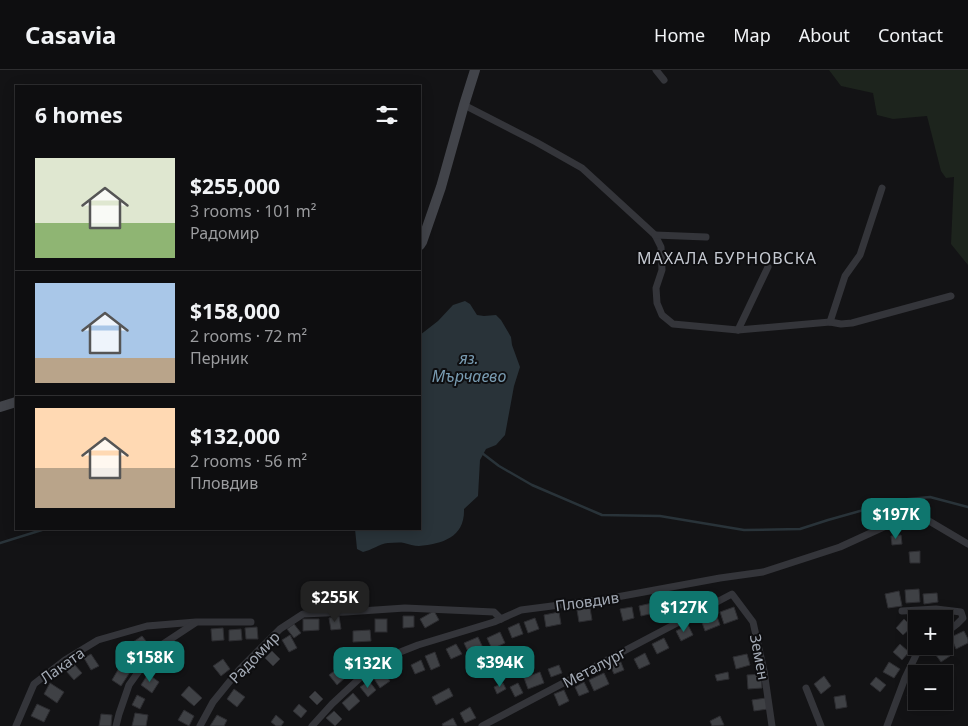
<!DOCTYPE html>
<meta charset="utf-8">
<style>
body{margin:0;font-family:"Noto Sans",sans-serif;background:#1c1c1e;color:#f1f3f6;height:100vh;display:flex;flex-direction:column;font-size:19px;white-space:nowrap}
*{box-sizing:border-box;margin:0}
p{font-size:16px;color:#9b9c9f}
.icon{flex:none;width:28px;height:28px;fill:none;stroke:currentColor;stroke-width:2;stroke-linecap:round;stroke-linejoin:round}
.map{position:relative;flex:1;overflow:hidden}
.side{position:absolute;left:15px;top:15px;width:406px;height:445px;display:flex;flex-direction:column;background:#0e0e10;border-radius:0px;box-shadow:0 2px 12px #0003,0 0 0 1px #2e2e30}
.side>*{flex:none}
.fabs{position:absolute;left:908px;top:540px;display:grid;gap:10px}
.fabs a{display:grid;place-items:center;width:45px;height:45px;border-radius:0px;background:#0e0e10;box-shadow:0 2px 12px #0003,0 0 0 1px #2e2e30;font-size:25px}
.price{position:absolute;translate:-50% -42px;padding:0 11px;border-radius:10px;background:#0f766e;color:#fff;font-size:16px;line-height:32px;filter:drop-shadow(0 1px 2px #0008)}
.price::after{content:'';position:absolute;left:50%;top:30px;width:15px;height:11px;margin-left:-8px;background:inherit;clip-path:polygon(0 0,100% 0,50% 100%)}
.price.current{background:#222;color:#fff}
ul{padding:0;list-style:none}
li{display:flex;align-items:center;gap:15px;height:125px;padding:0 20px}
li+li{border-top:1px solid #2e2e30}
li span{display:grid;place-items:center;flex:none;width:140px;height:100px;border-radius:0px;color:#555}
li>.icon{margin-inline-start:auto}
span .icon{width:60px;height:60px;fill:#fffc;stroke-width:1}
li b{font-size:21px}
h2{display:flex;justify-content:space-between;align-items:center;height:60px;padding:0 20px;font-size:21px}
header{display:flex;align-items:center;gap:30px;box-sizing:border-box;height:70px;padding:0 25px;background:#0e0e10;border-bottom:1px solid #2e2e30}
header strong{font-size:24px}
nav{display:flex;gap:28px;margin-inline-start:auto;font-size:18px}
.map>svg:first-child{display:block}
.green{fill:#1d241d}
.water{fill:#293339}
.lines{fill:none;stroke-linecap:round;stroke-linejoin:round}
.stream{stroke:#293339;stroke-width:2.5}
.building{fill:#3f4145;stroke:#2d2d31}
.street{stroke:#34353a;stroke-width:7}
.secondary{stroke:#42444a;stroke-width:10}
.labels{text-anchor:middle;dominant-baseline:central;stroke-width:4;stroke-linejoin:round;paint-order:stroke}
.street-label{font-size:15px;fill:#a4abb6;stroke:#0e0e10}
.neighbourhood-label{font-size:16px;letter-spacing:1px;fill:#c5c9d1;stroke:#0e0e10}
.water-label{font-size:16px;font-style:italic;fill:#799cb2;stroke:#0e0e10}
</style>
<header>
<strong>Casavia</strong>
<nav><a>Home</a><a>Map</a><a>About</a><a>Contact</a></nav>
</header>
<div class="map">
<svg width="968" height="656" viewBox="0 0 968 656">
<rect width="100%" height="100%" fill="#131315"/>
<!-- green -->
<polygon class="green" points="829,0 968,0 968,195 951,174 954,107 946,108 941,101 927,46 893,49 877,45 873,23 841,16"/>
<!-- water -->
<path class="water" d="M465,231L470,234L477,245L484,246L496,245L501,250L511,267L512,275L520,297L514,316L505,365L496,375L486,379L480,390L478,426L464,439C465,467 443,474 419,476C414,476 409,474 404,473C399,472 393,473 388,473C379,474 372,480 363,482L357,479L355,459H420V265L438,251L453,235Z"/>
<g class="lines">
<!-- stream -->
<g class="stream">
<polyline points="482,383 499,396 532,415 602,445 660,446 744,460 800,459 828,450 899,430 930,427 968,437"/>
<polyline points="0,473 45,459"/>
</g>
</g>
<!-- building -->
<g class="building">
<polygon points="901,465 902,474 892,475 891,466"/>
<polygon points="920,481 920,493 910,493 909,482"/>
<polygon points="919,519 920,532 906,533 905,520"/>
<polygon points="899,521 902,536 888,538 885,524"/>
<polygon points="937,523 938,532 924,534 923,524"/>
<polygon points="652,533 654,543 641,546 639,536"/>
<polygon points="632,537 634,548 623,551 620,539"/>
<polygon points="734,537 738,549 724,554 720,542"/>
<polygon points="590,538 592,550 579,552 577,540"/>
<polygon points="434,541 439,550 425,558 420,549"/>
<polygon points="715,541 720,555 705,561 700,547"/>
<polygon points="559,542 561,554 546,557 544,545"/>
<polygon points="339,546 341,559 331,560 329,548"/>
<polygon points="403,546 414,546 414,557 403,558"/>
<polygon points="535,548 539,559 528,563 524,552"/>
<polygon points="303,549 319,549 319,560 303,561"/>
<rect x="375" y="549" width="12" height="13"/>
<polygon points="904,549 912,557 903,565 896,558"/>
<polygon points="519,553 523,564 512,568 508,558"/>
<polygon points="294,554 301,563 294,568 287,559"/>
<polygon points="688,555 693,565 681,571 676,561"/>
<polygon points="257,557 258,569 246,569 245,558"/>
<polygon points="223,558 224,570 212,571 211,559"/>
<polygon points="241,559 242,570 229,571 229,560"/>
<polygon points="370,560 371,571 353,572 353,561"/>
<polygon points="964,561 968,569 968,573 956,579 951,567"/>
<polygon points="500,562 505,573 492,579 487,568"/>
<polygon points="290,565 297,578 289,582 282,570"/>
<polygon points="142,566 150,576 141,582 133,572"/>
<polygon points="478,567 484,580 470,586 464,573"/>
<polygon points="664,568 669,578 657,584 652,574"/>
<polygon points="456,574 462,584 451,589 446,579"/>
<polygon points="900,574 909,582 902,590 893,582"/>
<polygon points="939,576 943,576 950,586 941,592 933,581"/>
<polygon points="171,580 178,589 171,595 164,586"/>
<polygon points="272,581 280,589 273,596 265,588"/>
<polygon points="435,582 440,596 431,600 425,586"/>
<polygon points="645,583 650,594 639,599 634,589"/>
<polygon points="91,584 99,596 91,600 84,588"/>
<polygon points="747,584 750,595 736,599 733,587"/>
<polygon points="223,589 230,599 221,606 213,596"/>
<polygon points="352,589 359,599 351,606 343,596"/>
<polygon points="421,590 425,600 415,604 411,595"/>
<polygon points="620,590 624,600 614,604 610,595"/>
<polygon points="889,592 900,599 894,608 883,602"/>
<polygon points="122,593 132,599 121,616 112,610"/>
<polygon points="74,594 82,603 74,610 66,601"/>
<polygon points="559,595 562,603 551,607 548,599"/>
<polygon points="338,598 346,607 337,615 329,605"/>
<polygon points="383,601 390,611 380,618 373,607"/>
<polygon points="540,602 544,613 528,619 524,608"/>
<polygon points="728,602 729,609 717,611 715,605"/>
<polygon points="604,603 609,614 594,621 589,610"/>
<polygon points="148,604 159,612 152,623 141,615"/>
<polygon points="761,604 762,618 748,619 747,605"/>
<polygon points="824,606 831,616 821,624 814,614"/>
<polygon points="876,607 886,615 880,622 870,614"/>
<polygon points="369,611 376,620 368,627 360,617"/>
<polygon points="584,612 589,622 579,626 575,617"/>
<polygon points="50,613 64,622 57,633 44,624"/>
<polygon points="503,613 506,619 497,624 494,617"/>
<polygon points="518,613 523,623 515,627 510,617"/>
<polygon points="189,616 202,628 194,636 181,625"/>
<polygon points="912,617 916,619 916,626 914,630 907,626"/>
<polygon points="449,618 453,626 436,635 432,627"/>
<polygon points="234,619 245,627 237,637 227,629"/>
<polygon points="564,620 569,631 559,636 554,624"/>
<polygon points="315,621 323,629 317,635 309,627"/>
<polygon points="353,623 360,631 349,641 342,633"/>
<polygon points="137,625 145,629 140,639 132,635"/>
<polygon points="845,625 847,637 836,639 834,627"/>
<polygon points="766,628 768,639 754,641 752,630"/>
<polygon points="37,634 50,640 44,652 31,646"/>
<polygon points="299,634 307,641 301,648 293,641"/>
<polygon points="470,637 476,648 465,653 460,643"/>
<polygon points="184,640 194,646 189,656 178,650"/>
<polygon points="334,641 342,649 335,656 326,648"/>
<polygon points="135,643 148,645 146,656 132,656"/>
<polygon points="101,644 112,645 111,656 99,656"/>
<polygon points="217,645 227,650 224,656 210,656"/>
<polygon points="276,645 284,652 281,656 276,656 271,652"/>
<polygon points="720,646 724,655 712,656 710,651"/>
<polygon points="453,648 457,656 443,656 442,654"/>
</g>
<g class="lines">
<!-- street -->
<g class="street">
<polyline points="656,0 664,10"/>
<polyline points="464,35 536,72 582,98 655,165 661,177 662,200 656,218 657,233 662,245 673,254 738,260 830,252 841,254 852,253 951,226"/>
<polyline points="655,165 706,167"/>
<polyline points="830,252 845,206 860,185 882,118"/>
<polyline points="738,260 768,197"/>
<polyline points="902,541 936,539 961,542 963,548 957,554 944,564"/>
<polyline points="806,618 821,656"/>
<polyline points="16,656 34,614 65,590 98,570 147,556 196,552 251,552"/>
<polyline points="116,656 119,644 129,615 154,580 195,553"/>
<polyline points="200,656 213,632 239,600 280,559 303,544 346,542 405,538 494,542 501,549"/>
<polyline points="312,656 332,634 361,607 390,586 418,575 494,552 521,540 606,529 720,508 763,502 840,477 899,450 924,448 968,474"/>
<polyline points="482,656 732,524 753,552 764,601 772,656"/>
<polyline points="887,656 905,608 918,581 926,576"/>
</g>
<!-- secondary -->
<g class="secondary">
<polyline points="420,175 422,172 441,117 464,35 475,0"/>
<polyline points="0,337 16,332"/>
</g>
</g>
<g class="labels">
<!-- street labels -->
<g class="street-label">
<text transform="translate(587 531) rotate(-8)">Пловдив</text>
<text transform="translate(254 587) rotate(-46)">Радомир</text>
<text transform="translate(760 587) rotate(79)">Земен</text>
<text transform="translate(62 595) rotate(-35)">Лаката</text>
<text transform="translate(594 597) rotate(-28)">Металург</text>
</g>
<!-- neighbourhood labels -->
<g class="neighbourhood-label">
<text x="727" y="188">МАХАЛА БУРНОВСКА</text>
</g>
<!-- water labels -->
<g class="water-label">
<text x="469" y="288">яз.<tspan x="469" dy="18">Мърчаево</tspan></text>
</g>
</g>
</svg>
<div class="fabs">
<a>+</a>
<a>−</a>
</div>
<b class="price" style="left:896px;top:470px">$197K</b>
<b class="price current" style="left:335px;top:553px">$255K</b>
<b class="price" style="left:684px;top:563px">$127K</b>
<b class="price" style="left:150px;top:613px">$158K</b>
<b class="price" style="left:500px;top:618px">$394K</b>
<b class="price" style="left:368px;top:619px">$132K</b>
<section class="side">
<h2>6 homes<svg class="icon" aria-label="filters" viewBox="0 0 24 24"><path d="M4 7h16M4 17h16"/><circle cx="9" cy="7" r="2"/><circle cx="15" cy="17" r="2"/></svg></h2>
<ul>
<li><span style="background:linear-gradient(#dfe7d0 65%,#8fb573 0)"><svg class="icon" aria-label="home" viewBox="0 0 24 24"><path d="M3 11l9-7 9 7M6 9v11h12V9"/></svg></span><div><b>$255,000</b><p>3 rooms · 101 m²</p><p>Радомир</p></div></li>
<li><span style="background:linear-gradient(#a9c7e8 75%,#b9a48a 0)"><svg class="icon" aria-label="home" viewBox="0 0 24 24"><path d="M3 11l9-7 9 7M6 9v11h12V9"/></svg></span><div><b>$158,000</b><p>2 rooms · 72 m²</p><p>Перник</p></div></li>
<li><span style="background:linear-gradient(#ffd9b3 60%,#b9a48a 0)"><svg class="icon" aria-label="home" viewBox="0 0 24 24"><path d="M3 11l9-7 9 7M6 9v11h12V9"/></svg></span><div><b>$132,000</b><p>2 rooms · 56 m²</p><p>Пловдив</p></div></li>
</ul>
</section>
</div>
